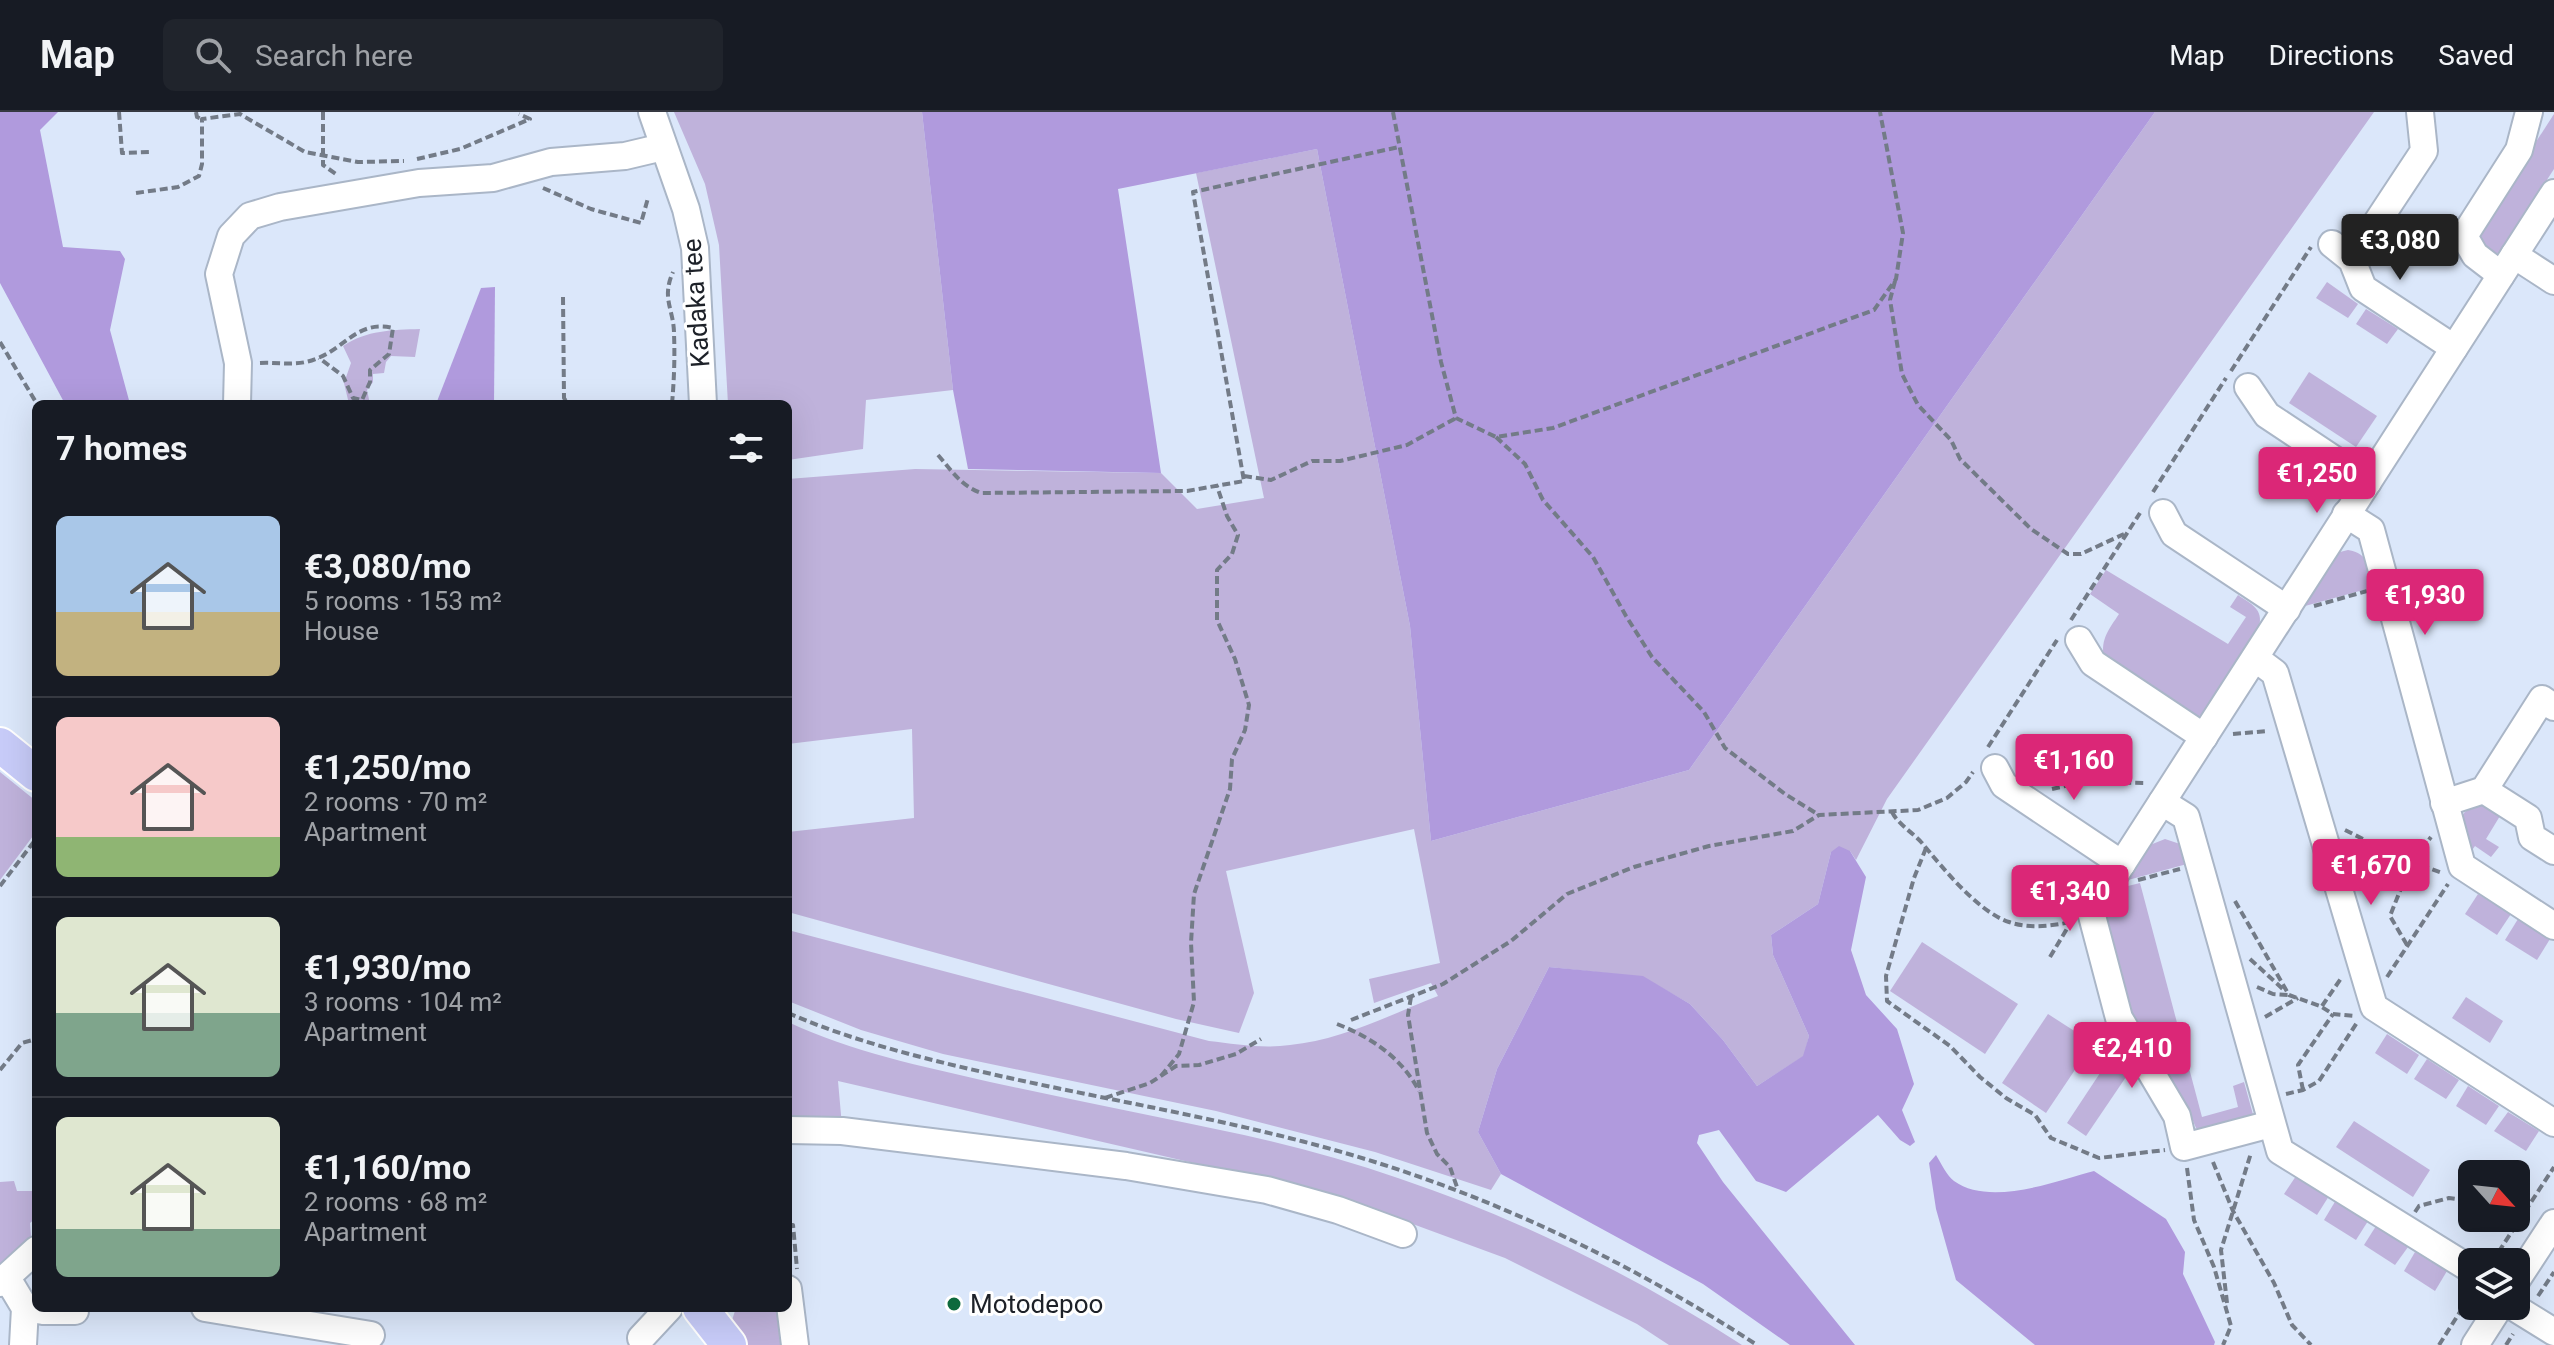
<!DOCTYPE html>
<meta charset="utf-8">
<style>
body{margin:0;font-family:Roboto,sans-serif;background:#20242c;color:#f1f3f6;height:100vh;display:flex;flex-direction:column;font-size:30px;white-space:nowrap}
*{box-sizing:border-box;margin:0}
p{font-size:26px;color:#9ea1a6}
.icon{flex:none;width:44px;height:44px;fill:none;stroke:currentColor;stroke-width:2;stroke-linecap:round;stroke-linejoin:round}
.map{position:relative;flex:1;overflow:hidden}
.side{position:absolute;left:32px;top:288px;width:760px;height:912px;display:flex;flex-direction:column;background:#171b24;border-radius:12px;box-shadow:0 8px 32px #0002}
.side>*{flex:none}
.needle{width:52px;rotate:117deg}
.controls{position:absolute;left:2458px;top:1048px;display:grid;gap:16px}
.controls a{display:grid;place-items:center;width:72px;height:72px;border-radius:12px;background:#171b24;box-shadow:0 8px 32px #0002;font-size:40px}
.price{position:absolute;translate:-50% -68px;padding:0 18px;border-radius:8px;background:#db2777;color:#fff;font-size:26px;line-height:52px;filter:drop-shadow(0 2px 4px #0008)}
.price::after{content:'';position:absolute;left:50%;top:48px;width:24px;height:18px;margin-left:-12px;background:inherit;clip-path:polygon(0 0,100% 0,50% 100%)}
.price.selected{background:#222;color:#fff}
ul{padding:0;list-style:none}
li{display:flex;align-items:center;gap:24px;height:200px;padding:0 24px}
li+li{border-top:2px solid #363941}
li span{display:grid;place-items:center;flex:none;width:224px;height:160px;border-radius:12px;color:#555}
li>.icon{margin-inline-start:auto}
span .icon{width:96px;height:96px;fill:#fffc;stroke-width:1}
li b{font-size:34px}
h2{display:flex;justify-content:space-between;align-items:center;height:96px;padding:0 24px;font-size:34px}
header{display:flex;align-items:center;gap:48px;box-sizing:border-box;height:112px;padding:0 40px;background:#171b24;border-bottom:2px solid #363941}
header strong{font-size:38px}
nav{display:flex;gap:44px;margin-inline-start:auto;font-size:28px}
.search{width:560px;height:72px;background:#20242c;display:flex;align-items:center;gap:20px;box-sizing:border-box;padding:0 28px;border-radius:12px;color:#9ea1a6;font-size:30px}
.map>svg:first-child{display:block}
.green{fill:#bfb2db}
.forest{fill:#b09add}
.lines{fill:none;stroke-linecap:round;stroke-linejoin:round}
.minor-casing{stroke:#aab6c7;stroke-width:30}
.major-casing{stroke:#fff;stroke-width:38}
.path{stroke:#737b87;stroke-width:4;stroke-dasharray:8 4;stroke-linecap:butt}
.minor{stroke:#fff;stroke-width:26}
.major{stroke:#c7cbf8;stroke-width:34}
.poi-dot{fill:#0e6a3d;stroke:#fff;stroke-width:3}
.labels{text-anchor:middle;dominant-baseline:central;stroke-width:6;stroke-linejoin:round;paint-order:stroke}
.street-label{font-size:26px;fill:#1d2128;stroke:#fff}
.poi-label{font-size:26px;fill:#1d2128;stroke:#fff;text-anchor:start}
</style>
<header>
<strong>Map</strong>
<div class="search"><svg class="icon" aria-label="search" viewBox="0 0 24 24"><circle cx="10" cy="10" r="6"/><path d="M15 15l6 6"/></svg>Search here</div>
<nav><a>Map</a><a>Directions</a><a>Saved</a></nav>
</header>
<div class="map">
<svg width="2554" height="1233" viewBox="0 0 2554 1233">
<rect width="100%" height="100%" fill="#dbe7fa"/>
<!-- green -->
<g class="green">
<polygon points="674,0 922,0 953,278 866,288 863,337 788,348 788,292 728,292 719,133 705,72"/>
<path d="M2155,0H2374L1887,687L1856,748L1850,739L1831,740L1818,792L1771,823L1773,843L1809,924L1804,944L1757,974L1723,928L1690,892L1643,865L1549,855L1497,957L1478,1020L1501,1062L1491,1078L1375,1040L1216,999L943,942L861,918L788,889V818L1209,929C1235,932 1263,937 1290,933C1341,928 1390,903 1438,884L1431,871L1374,891L1369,867L1440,851L1414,717L1226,759L1254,881L1239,921L1176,907L788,800V720L914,706L912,617L788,632V367L915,357L1161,361L1197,397L1264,386L1196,61L1317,37L1410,514L1431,729L1689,658Z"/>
<polygon points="2554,2 2554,57 2499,141 2493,141 2479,132 2481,115"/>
<polygon points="2327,170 2358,192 2348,206 2316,186"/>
<polygon points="2366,197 2398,217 2387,232 2356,212"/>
<path d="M420,217L415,245L391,244L386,250L384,261L373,262V270L367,278L370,292H349L344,271L351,251L343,234C367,218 392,218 420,217Z"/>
<polygon points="2309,260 2377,304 2356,335 2289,291"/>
<path d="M2348,438C2369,441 2370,457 2374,475L2305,494L2340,440Z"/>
<path d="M2106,458L2228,532L2246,505L2230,495L2238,483C2251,492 2264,497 2259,515L2202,603L2196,605L2104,545C2100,527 2110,516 2119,502L2090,482Z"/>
<polygon points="0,660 36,689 36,720 0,768"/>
<path d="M2480,690L2503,699L2486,727L2499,735L2491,745L2475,734L2467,745C2461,717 2450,704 2480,690Z"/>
<polygon points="2165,727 2180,732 2187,752 2128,768 2150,733"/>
<polygon points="2140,771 2202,1005 2238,995 2233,974 2244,970 2254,1006 2210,1022 2196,1016 2187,994 2178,996 2139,926 2106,805 2124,775"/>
<polygon points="2478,782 2511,802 2497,823 2465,802"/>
<polygon points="2518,807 2550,827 2537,848 2505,828"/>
<polygon points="1922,830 2018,892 1985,942 1890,879"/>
<polygon points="2466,885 2503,909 2490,931 2452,906"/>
<polygon points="2048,902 2093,931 2046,1001 2002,971"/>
<path d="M788,910C852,940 921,954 990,970C1074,988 1159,1005 1244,1023C1421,1062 1589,1134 1742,1233H1669L1637,1212L1505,1146L1391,1104L1224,1058L838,969L842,1014L788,1012Z"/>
<polygon points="2387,922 2419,943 2407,962 2375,941"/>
<polygon points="2427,947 2459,968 2446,987 2414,967"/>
<polygon points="2108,949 2128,962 2086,1024 2067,1011"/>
<polygon points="2468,974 2499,994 2486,1013 2456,994"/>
<polygon points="2508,1000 2539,1019 2526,1039 2494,1019"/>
<polygon points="2354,1009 2430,1058 2413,1085 2336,1035"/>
<polygon points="2296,1064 2329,1084 2317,1103 2284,1082"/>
<polygon points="14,1069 17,1079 36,1079 36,1106 30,1111 31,1125 0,1153 0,1070"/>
<polygon points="2336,1088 2368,1109 2356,1128 2324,1108"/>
<polygon points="2376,1114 2408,1135 2395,1153 2364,1133"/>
<polygon points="2415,1140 2447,1159 2435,1179 2404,1159"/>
<polygon points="736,1196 780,1196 784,1233 744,1233 731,1211"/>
</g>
<!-- forest -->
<g class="forest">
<polygon points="0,0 58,0 40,18 63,135 120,139 125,147 110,218 130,292 65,292 0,171"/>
<polygon points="922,0 2155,0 1689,658 1431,729 1410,514 1317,37 1118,77 1161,361 968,357 953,278"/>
<polygon points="495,175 494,292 436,292 481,176"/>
<polygon points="1839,734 1850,739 1866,765 1851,838 1866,883 1897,917 1914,972 1902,998 1915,1030 1910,1034 1900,1028 1878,1003 1786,1080 1756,1069 1719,1018 1699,1023 1697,1031 1723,1070 1855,1233 1790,1233 1703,1172 1501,1062 1478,1020 1497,957 1549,855 1643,864 1690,892 1723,928 1757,974 1803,944 1809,924 1773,843 1771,823 1818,792 1831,740"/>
<path d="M1936,1043C1941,1051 1947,1064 1954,1069C1990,1095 2056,1069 2094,1059L2166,1107L2185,1140L2183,1162L2215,1230L2214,1233H2035L1956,1168L1936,1097L1929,1051Z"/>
</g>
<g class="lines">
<defs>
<g id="minor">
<polyline points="652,0 686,97 695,136 703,292"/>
<polyline points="2332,132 2352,148 2363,176 2454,236"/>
<polyline points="2514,143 2554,169"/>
<polyline points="2352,148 2424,39 2420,0"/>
<polyline points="2501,163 2475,143 2464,124 2519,38 2529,0"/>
<polyline points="2248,275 2267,303 2368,370"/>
<polyline points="237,292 238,251 219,162 231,124 250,104 280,95 419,71 493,66 551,50 625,44 663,35"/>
<polyline points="2163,401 2174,422 2287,497"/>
<polyline points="2346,402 2371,418 2462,754 2554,814"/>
<polyline points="2079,528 2093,551 2204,625"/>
<polyline points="2255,546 2275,561 2374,895 2554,1011"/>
<polyline points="1995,656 2004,673 2122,752"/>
<polyline points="2484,678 2528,706 2532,725 2554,739"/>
<polyline points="2162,690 2186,705 2280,1039 2472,1158"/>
<polyline points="2444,691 2484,678 2542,587 2554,595"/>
<polyline points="2271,1012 2184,1035 2177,1004 2119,906 2091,800 2554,81"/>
<polyline points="788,1018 842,1019 1126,1054 1267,1078 1338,1098 1403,1122"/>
<polyline points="7,1166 25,1196 23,1233"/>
<polyline points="2516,1169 2554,1111"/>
<polyline points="0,1171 36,1138"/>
<polyline points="788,1177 795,1233"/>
<polyline points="2512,1194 2554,1220"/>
<polyline points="25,1196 43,1199 75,1199"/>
<polyline points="205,1196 371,1223"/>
<polyline points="641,1226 669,1196"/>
<polyline points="2475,1233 2500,1194"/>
</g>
<g id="major">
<polyline points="0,633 36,662"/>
<polyline points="700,1196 729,1233"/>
</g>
</defs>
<!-- minor casing -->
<use href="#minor" class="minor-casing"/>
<!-- major casing -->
<use href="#major" class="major-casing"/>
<!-- path -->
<g class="path">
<polyline points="119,0 122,41 150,40"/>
<polyline points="196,0 197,5 202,7"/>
<polyline points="323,0 323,53 336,62"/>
<polyline points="1393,0 1441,250 1456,306 1496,325 1553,316 1874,198 1896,167 1903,121 1880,0"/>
<polyline points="417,47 460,37 530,7 519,2"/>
<polyline points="543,76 591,97 641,111 648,86"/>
<polyline points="136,81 178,75 199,64 202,52 202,7 240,2 305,40 358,50 404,49"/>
<polyline points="1895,169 1890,188 1902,262 1918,293 1951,328 1960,347 2031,417 2068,442 2081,442 2124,422"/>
<polyline points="563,185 564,286 568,292"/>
<polyline points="0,230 37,292"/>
<path d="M260,251C281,250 298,255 318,246C346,235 358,208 393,216L389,242L370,258V270L362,288L353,286L343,264L319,246"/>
<polyline points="2231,259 2311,135"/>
<path d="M672,292C674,269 675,245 674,222C674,197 661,187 673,160"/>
<polyline points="1496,325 1525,352 1543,388 1593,445 1626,504 1652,545 1704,600 1725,636 1785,682 1819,703"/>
<path d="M938,343C952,359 960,373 981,381L1187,379L1244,369L1193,80L1399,35"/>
<polyline points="1244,364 1271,368 1312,349 1340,349 1407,333 1456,306"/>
<polyline points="2153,380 2226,266"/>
<polyline points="2314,494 2367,479"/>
<polyline points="2071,508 2140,401"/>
<polyline points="2233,622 2268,619"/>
<polyline points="1988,635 2057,528"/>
<polyline points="2052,677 2083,670 2146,671"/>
<path d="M1892,700C1898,712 1912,720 1922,731C1942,755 1978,800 2009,810C2029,817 2051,814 2071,810"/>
<polyline points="2345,718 2401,746 2442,761"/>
<polyline points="1926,736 1914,766 1886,864 1887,889 1950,934 1980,965 2006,986 2035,1003 2051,1026 2099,1046 2165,1038"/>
<polyline points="2138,768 2180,757"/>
<polyline points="0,774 36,727"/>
<polyline points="2235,789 2289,883 2320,894 2333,902 2355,904"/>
<polyline points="2407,833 2390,804 2411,751 2431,725"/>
<polyline points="2050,845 2071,810"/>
<polyline points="2250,847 2285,879"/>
<polyline points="2387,865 2448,772"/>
<polyline points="2257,875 2273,882 2289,883"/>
<polyline points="1411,885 1408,903 1427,1021 1437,1042 1450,1055 1458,1078"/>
<polyline points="2322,894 2342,865"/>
<path d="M788,901C855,930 925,947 996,963C1103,987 1213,1005 1320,1034C1476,1076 1622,1145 1757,1233"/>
<polyline points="2265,905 2298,886"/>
<polyline points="1351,908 1443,872 1511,829 1567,782 1634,755 1709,734 1793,719 1819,703 1918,698 1947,686 1966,670 1973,660"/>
<path d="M1337,912C1371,925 1402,946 1419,979"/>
<polyline points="0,958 22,931 36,927"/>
<polyline points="1161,964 1179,942 1194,890 1191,831 1194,782 1230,677 1232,647 1245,618 1249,593 1235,547 1217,508 1217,458 1232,442 1238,423 1227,404 1217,374"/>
<polyline points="2303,978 2298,953 2333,902"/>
<polyline points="2286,982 2303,978 2319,969 2358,909"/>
<polyline points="1105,986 1150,971 1176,954 1199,953 1236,942 1261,927"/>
<polyline points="2213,1050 2233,1099 2274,1171 2292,1213 2311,1233"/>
<polyline points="2187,1056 2194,1108 2214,1155 2231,1214 2223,1233"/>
<polyline points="2516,1093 2530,1092"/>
<polyline points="2415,1100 2419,1094 2449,1086 2472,1089"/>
<polyline points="788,1113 793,1113 797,1157"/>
<polyline points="2492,1150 2554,1055"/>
<polyline points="2538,1184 2554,1160"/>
<polyline points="2227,1191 2221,1138 2251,1041"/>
<polyline points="2439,1233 2472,1181"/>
<polyline points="2506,1233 2513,1222"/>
</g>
<!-- minor -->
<use href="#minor" class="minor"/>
<!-- major -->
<use href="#major" class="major"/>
</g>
<!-- markers -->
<circle class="poi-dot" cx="954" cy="1192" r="8"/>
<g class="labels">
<!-- street labels -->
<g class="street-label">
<text transform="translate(696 191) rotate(-94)">Kadaka tee</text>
</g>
<!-- poi labels -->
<g class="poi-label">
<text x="970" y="1192">Motodepoo</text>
</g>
</g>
</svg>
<div class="controls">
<a><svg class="needle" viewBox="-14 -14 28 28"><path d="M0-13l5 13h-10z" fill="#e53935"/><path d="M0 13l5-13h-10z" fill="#9ea1a6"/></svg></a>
<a><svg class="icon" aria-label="layers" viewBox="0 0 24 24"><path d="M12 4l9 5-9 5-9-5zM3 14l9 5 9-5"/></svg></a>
</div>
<b class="price selected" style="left:2400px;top:170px">€3,080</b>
<b class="price" style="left:2317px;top:403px">€1,250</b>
<b class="price" style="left:2425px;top:525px">€1,930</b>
<b class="price" style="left:2074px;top:690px">€1,160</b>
<b class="price" style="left:2371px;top:795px">€1,670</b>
<b class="price" style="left:2070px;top:821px">€1,340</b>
<b class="price" style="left:2132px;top:978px">€2,410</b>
<section class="side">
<h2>7 homes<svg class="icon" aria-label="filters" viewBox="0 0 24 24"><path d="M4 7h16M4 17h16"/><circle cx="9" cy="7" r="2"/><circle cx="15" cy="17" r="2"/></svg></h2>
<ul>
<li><span style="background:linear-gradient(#a9c7e8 60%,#c2b280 0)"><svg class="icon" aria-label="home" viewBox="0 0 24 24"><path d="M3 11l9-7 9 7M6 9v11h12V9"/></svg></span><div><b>€3,080/mo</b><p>5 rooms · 153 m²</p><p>House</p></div></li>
<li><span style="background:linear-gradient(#f6c9c9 75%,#8fb573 0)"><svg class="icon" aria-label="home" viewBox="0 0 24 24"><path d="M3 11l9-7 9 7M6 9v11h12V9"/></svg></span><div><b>€1,250/mo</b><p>2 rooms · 70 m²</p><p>Apartment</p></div></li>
<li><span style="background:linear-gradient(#dfe7d0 60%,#7fa58c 0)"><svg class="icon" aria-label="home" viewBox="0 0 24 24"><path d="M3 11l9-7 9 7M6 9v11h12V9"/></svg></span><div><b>€1,930/mo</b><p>3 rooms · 104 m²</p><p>Apartment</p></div></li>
<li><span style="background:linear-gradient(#dfe7d0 70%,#7fa58c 0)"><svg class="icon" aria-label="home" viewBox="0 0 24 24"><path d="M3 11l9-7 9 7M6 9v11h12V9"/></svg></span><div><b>€1,160/mo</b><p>2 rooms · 68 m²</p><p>Apartment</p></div></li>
</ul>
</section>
</div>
